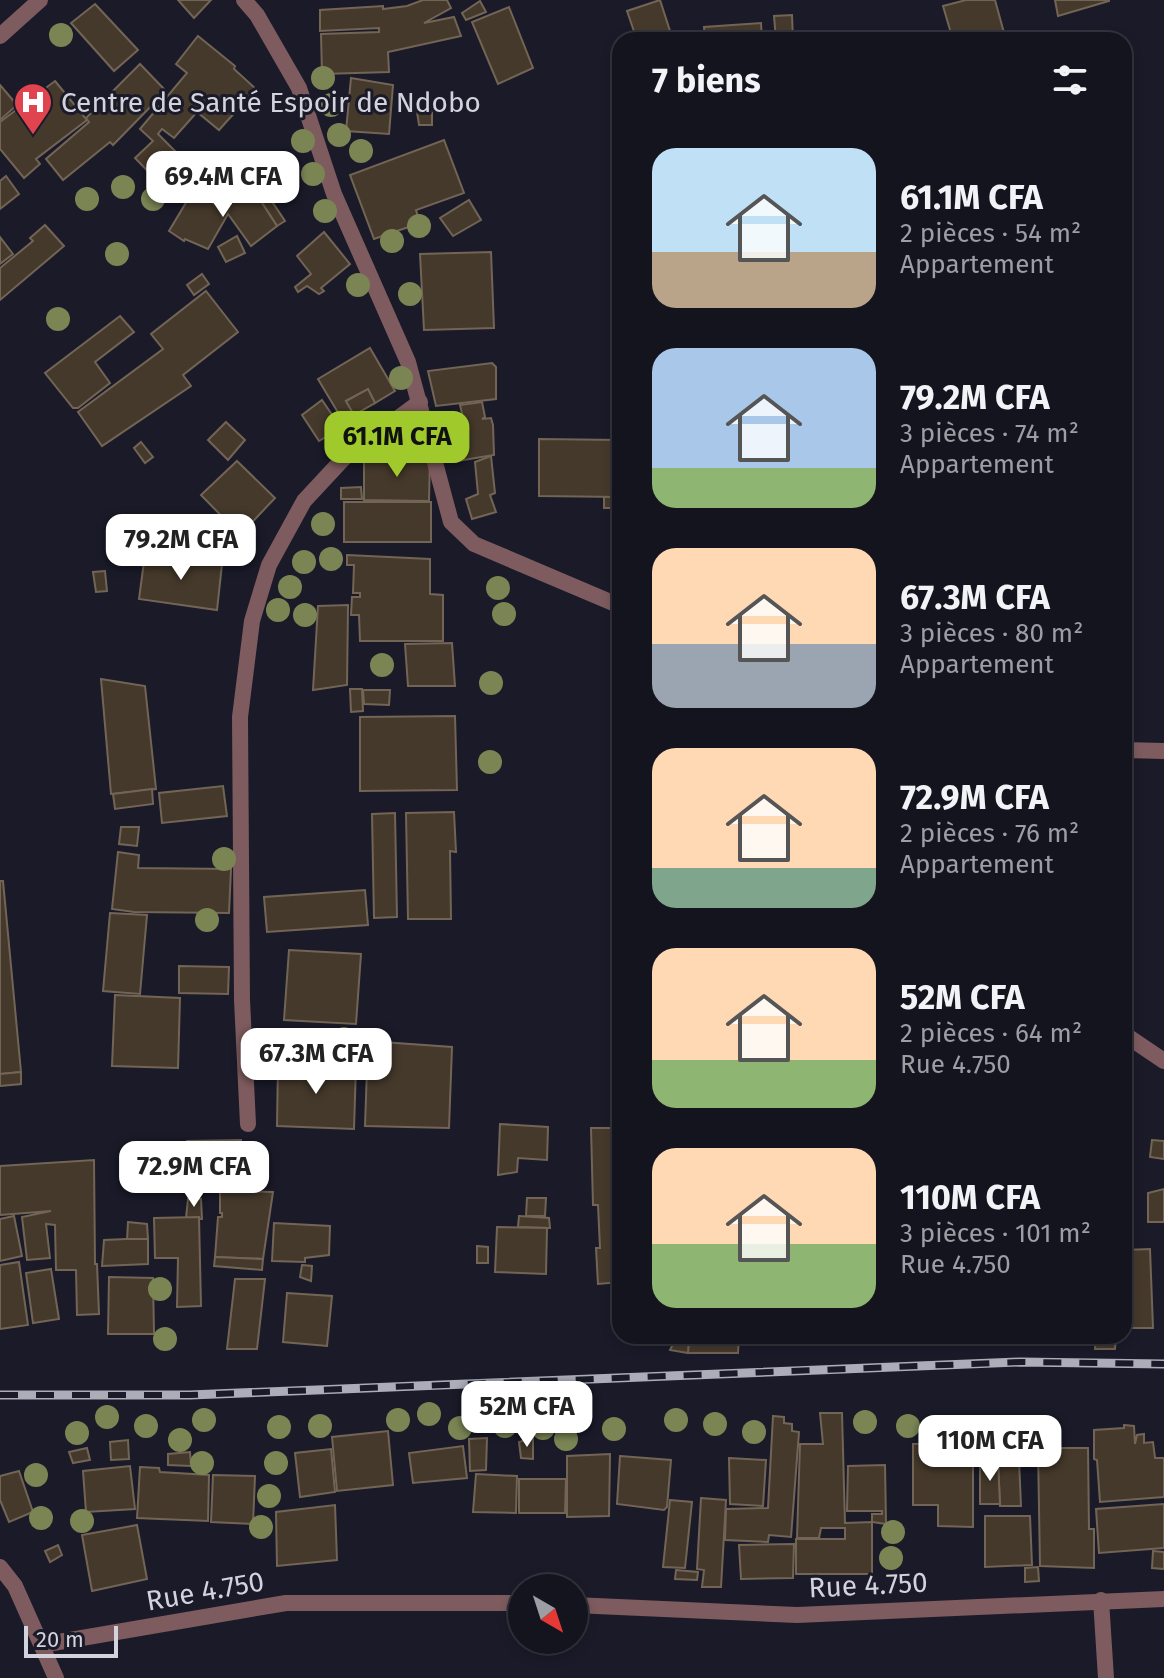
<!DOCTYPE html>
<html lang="fr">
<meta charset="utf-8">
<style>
body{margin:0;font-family:"Fira Sans",sans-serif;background:#21212c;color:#f1f3f6;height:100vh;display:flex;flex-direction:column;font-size:30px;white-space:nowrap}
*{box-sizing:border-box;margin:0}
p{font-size:26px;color:#9d9ea4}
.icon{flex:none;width:44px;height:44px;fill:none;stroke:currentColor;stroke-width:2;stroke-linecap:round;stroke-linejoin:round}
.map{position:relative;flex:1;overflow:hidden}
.drawer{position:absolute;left:612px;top:32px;width:520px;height:1312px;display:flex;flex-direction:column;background:#14141f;border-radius:24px;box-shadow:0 4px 12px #0003,0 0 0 2px #33333d}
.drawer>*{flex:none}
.needle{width:52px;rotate:141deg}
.buttons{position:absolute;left:508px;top:1574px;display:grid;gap:16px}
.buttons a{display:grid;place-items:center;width:80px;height:80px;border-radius:50%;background:#14141f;box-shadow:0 4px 12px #0003,0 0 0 2px #33333d;font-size:40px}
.scale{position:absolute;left:24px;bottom:20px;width:94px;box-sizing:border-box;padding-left:8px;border:4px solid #d2d3dd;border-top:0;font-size:22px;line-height:28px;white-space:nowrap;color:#d2d3dd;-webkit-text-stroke:6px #1a1a29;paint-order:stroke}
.price{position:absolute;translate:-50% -68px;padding:0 18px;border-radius:16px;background:#fff;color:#222;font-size:26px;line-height:52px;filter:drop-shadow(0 2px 4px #0008)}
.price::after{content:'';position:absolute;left:50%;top:48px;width:24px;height:18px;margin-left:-12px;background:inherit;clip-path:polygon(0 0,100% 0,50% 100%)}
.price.on{background:#a0c92c;color:#111}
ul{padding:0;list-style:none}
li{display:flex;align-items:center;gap:24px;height:200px;padding:0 40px}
li span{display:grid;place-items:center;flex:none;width:224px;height:160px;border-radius:24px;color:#555}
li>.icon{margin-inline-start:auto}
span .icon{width:96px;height:96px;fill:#fffc;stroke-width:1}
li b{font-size:34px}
h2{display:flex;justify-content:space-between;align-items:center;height:96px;padding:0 40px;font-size:34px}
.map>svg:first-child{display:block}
.building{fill:#45392b;stroke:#726556;stroke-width:2}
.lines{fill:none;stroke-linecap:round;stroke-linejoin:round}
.street{stroke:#7d5b5e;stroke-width:16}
.rail-casing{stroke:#acadb8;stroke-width:9}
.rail{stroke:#1a1a29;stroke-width:6;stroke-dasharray:18;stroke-linecap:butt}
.tree{fill:#7b8554}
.labels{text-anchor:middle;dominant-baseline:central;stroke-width:6;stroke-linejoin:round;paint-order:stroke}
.poi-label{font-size:28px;fill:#d2d3dd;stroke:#1a1a29;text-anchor:start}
.street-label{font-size:28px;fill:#d2d3dd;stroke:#1a1a29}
</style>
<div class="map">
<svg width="1164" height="1678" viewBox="0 0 1164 1678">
<rect width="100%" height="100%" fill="#1a1a29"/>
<!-- building -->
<g class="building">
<polygon points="178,0 211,0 194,18"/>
<polygon points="423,0 447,0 451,8 424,23 454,17 461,36 388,52 389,72 322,74 321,34 379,32 379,28 320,31 320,10 383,6 383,9 407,6"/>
<polygon points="660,0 672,37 637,40 627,11"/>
<polygon points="966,0 995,0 1006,40 953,40 943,6"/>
<polygon points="1055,0 1109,0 1109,1 1058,16"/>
<polygon points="480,1 486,12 466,20 462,13"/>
<polygon points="95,4 138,50 114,71 71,23"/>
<polygon points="509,7 533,68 498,84 472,22"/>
<polygon points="792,15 793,40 776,40 774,16"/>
<polygon points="761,23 762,40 705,40 704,27"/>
<polygon points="198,36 235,66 234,69 256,89 219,130 197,112 174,138 162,129 158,134 176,152 171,157 186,173 167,191 135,158 153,141 140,129 187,73 176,64"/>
<polygon points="140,64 166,91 113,145 110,142 63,180 46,159 89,122 86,118"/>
<polygon points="351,78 393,85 389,134 346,131"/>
<polygon points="55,81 87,120 36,159 40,164 24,178 0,149 0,122"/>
<polygon points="0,85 17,105 0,120"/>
<polygon points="432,111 432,125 419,125 417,112"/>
<polygon points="444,140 464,193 416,210 420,223 374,239 350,175"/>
<polygon points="176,152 192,168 186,173 171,157"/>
<polygon points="6,176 19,194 0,209 0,181"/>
<polygon points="259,182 285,221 277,226 251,186"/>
<polygon points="251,186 277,226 251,246 228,214 208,249 185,239 184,241 169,231 193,191 226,211 223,206"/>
<polygon points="469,200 481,220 453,236 440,218"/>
<polygon points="45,225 64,246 0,300 0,268 33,241 30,238"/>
<polygon points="324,232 350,264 321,288 324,291 319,294 307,286 298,292 295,287 311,274 297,256"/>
<polygon points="237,236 245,253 226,262 218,247"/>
<polygon points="0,237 13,254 0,264"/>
<polygon points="491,252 494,328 424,330 420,254"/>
<polygon points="202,274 209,284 194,295 187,285"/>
<polygon points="206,291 238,332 183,375 191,386 102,446 78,412 163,349 151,334"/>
<polygon points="120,316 134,332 95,362 110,383 78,408 73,408 45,373"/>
<polygon points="370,348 395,391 375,403 368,389 346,401 354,415 343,421 318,379"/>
<polygon points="492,363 496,367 496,399 436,406 428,371"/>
<polygon points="368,389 375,403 354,415 346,401"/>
<polygon points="322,400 341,428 319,441 302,415"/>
<polygon points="482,402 485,417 482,419 491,418 493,425 494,455 463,460 458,423 464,422 460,405"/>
<polygon points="226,422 245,440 228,460 208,440"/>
<polygon points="458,423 463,460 455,462 450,425"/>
<polygon points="395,436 417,436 418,457 396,456"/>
<polygon points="539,439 620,440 620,497 539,496"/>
<polygon points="141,442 153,457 145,463 134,448"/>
<polygon points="491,456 495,493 490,495 496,512 472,519 466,499 478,494 475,462"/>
<polygon points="364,457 430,457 429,501 364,500"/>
<polygon points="237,461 275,498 240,535 201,495"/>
<polygon points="361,487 362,499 341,499 341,488"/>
<rect x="604" y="497" width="16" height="11"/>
<rect x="344" y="502" width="87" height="40"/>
<polygon points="145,554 222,564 217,610 139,599"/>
<polygon points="347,555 430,559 430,594 443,595 443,641 360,641 359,615 351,615 352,597 360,597 360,593 353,593 354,565 347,565"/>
<polygon points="105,571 107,591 96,592 93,572"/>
<polygon points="348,605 347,685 313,690 318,606"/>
<polygon points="452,643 455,686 408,686 405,644"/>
<polygon points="101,679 145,686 156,789 111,794"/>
<polygon points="350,689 362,689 363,711 351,712"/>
<polygon points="363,690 390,690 389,705 364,704"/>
<polygon points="455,716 457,790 360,791 360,717"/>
<polygon points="223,786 227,816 162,823 159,793"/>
<polygon points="152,789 153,804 115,809 113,794"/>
<polygon points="454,812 456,852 450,851 451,919 408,919 406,813"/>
<polygon points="395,813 397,917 374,918 372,814"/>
<polygon points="121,827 139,827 137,846 119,844"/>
<polygon points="118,852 139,855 138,868 231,869 229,913 134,912 112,909"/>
<polygon points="0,881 3,881 21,1072 0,1074"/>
<polygon points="365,890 368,925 267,932 264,897"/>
<polygon points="110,913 147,915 140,994 103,991"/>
<polygon points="289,950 361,954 356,1024 284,1020"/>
<polygon points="179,966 229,967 228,994 179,993"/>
<polygon points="115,995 180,998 178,1068 112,1066"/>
<polygon points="368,1041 452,1047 449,1128 365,1126"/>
<polygon points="278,1064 356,1066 354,1129 277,1126"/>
<polygon points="21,1072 21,1084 0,1086 0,1074"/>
<polygon points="500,1124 548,1127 547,1160 518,1158 517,1172 498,1175"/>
<polygon points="591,1128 620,1128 620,1282 598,1284 596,1248 600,1248 598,1205 593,1205"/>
<polygon points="241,1140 239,1191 273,1192 263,1259 215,1257 218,1217 222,1217 222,1213 220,1213 220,1191 185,1192 187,1141"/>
<polygon points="1152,1140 1164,1141 1164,1159 1150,1157"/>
<polygon points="94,1160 95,1264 97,1264 99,1314 77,1315 76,1270 56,1270 55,1225 46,1224 50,1258 27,1260 22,1217 51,1211 0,1215 0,1166"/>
<polygon points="1164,1189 1164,1222 1148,1222 1148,1193"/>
<polygon points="527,1198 546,1198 545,1216 526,1216"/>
<polygon points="188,1199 201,1199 202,1219 186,1218"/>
<polygon points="14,1216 22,1256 0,1261 0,1219"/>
<polygon points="519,1216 549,1218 550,1228 518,1227"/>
<polygon points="199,1217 201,1306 177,1307 178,1258 155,1258 154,1218"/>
<polygon points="128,1222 147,1224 148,1239 127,1241"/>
<polygon points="274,1223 330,1226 329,1255 305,1258 305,1262 272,1261"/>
<polygon points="497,1227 547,1228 546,1274 495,1272"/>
<polygon points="126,1239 148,1239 148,1264 102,1266 104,1240"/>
<polygon points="477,1246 488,1247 488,1263 477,1263"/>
<polygon points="1150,1249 1153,1328 1124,1328 1124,1250"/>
<polygon points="215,1257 263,1259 262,1270 214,1266"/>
<polygon points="19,1262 28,1325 0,1329 0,1265"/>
<polygon points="302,1265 312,1266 311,1281 300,1277"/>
<polygon points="51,1269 59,1319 33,1323 26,1273"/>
<polygon points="109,1277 153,1278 154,1334 108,1334"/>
<polygon points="235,1279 265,1279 257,1349 227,1349"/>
<polygon points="287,1293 332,1296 327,1346 283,1342"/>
<polygon points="689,1336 739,1336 738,1353 688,1353"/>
<polygon points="689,1336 688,1353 670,1350 673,1344 679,1343 679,1337"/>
<polygon points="1096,1336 1116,1336 1115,1349 1095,1349"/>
<polygon points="820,1413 842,1413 845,1523 872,1522 872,1574 796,1574 796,1539 845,1539 845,1528 821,1528 819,1538 797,1538 800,1444 823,1444"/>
<polygon points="773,1416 784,1417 784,1423 792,1424 792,1431 799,1432 791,1537 769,1535 768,1542 725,1540 726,1509 768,1508"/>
<polygon points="1124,1425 1134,1426 1135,1444 1137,1435 1144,1434 1144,1443 1153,1442 1155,1458 1164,1458 1164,1497 1100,1502 1097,1460 1094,1459 1094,1430 1124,1428"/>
<polygon points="388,1431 393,1485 337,1491 332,1437"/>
<polygon points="487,1438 486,1470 470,1471 469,1439"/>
<polygon points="533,1438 533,1459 521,1458 519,1442"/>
<polygon points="128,1440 129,1459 111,1460 110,1442"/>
<polygon points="973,1443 973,1527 938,1526 938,1505 913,1505 913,1444"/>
<polygon points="463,1446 467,1478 413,1483 409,1453"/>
<polygon points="87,1448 90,1460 73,1463 69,1452"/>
<polygon points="1038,1448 1088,1448 1089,1529 1094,1529 1094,1568 1040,1566"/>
<polygon points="331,1449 335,1492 300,1497 295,1453"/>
<polygon points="190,1452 191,1466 168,1465 168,1454"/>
<polygon points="610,1454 609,1516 567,1517 567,1456"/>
<polygon points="620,1456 671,1460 667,1507 664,1510 617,1504"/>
<polygon points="729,1458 766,1460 763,1506 730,1504"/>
<polygon points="1019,1460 1021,1506 1000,1506 998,1461"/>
<polygon points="980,1461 998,1461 1000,1504 980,1504"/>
<polygon points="885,1465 886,1524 872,1522 872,1514 882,1514 882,1511 847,1511 848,1466"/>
<polygon points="130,1466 135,1509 86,1512 83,1471"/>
<polygon points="140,1467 159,1468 160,1472 209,1475 208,1521 137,1518"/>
<polygon points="19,1471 33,1512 9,1522 0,1500 0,1476"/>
<polygon points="476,1474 517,1476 516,1513 473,1512"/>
<polygon points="213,1475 255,1476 253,1524 211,1522"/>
<polygon points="519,1479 566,1479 565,1513 519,1513"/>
<polygon points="701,1498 726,1500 721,1587 702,1587 704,1570 697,1569"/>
<polygon points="670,1500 692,1502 685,1568 663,1567"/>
<polygon points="1164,1504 1164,1548 1099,1553 1096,1509"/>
<polygon points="335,1505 337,1560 277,1566 276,1512"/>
<polygon points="985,1516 1030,1516 1032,1565 985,1567"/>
<polygon points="137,1525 147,1579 92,1591 82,1535"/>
<polygon points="794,1544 793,1578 741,1579 739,1545"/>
<polygon points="58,1545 62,1555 50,1562 45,1551"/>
<polygon points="1153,1551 1164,1552 1164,1569 1152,1568"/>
<polygon points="1038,1567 1039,1581 1025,1582 1025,1568"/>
<polygon points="676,1570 698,1572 697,1580 675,1579"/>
</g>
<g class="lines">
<!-- street -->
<g class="street">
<polyline points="244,0 257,15 299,88 334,194 408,362 451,522 474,544 620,606"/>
<polyline points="0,36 40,0"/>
<polyline points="1124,750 1164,751"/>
<polyline points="1124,1034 1164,1061"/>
<polyline points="248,1124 242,1000 240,717 252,621 269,565 304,501 344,458 420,402"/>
<polyline points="0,1567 15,1586 56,1678"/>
<polyline points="1101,1600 1106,1678"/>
<polyline points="574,1605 797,1615 1164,1599"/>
<polyline points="41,1645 286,1603 522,1603"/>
</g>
<defs>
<polyline id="rail" points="0,1395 190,1395 1020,1362 1164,1364"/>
</defs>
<!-- rail casing -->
<use href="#rail" class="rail-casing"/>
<!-- rail -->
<use href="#rail" class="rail"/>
</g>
<!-- trees -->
<g class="tree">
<circle cx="61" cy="35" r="12"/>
<circle cx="323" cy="78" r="12"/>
<circle cx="331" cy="105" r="12"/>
<circle cx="339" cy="135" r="12"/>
<circle cx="303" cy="141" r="12"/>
<circle cx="361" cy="151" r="12"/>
<circle cx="313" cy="174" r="12"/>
<circle cx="123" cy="187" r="12"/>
<circle cx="87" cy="199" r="12"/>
<circle cx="153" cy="199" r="12"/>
<circle cx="325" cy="211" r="12"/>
<circle cx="419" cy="226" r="12"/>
<circle cx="392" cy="241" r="12"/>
<circle cx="117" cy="254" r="12"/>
<circle cx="358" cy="285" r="12"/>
<circle cx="410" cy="294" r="12"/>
<circle cx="58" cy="319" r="12"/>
<circle cx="401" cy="378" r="12"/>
<circle cx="323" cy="524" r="12"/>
<circle cx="331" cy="559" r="12"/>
<circle cx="304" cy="562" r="12"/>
<circle cx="290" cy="587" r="12"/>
<circle cx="498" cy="588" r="12"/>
<circle cx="278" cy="610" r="12"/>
<circle cx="504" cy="614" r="12"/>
<circle cx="305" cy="615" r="12"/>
<circle cx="382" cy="665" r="12"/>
<circle cx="491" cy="683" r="12"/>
<circle cx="490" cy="762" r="12"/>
<circle cx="224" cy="859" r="12"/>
<circle cx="207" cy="920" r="12"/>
<circle cx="344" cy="1039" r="12"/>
<circle cx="160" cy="1289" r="12"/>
<circle cx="165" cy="1339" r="12"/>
<circle cx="429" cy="1414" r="12"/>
<circle cx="107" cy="1417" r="12"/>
<circle cx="204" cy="1420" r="12"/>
<circle cx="398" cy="1420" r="12"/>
<circle cx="676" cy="1420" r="12"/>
<circle cx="865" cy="1422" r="12"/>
<circle cx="715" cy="1424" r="12"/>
<circle cx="146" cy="1426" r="12"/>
<circle cx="320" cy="1426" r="12"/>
<circle cx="505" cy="1426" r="12"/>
<circle cx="908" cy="1426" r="12"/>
<circle cx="279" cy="1427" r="12"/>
<circle cx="460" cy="1428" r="12"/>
<circle cx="543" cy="1428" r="12"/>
<circle cx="993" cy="1428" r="12"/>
<circle cx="614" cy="1429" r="12"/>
<circle cx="754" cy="1432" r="12"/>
<circle cx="77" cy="1433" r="12"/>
<circle cx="1032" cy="1434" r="12"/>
<circle cx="566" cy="1439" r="12"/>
<circle cx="180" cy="1440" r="12"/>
<circle cx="202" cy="1463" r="12"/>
<circle cx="276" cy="1463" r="12"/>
<circle cx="36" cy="1475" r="12"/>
<circle cx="269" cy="1496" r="12"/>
<circle cx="41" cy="1518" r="12"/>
<circle cx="82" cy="1521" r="12"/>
<circle cx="261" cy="1527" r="12"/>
<circle cx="893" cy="1532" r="12"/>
<circle cx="891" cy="1558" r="12"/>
</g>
<!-- icons -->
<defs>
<symbol id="hospital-pin" viewBox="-11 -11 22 30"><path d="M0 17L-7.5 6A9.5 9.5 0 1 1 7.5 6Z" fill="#e0444e" stroke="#1a1a29"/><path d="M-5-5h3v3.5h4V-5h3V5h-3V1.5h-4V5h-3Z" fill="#fff"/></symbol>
</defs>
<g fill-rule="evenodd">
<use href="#hospital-pin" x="11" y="80" width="44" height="60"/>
</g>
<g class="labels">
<!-- poi labels -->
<g class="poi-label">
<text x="61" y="102">Centre de Santé Espoir de Ndobo</text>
</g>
<!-- street labels -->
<g class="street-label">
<text transform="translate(868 1585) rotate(-3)">Rue 4.750</text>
<text transform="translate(205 1591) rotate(-10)">Rue 4.750</text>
</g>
</g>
</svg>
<div class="buttons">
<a><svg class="needle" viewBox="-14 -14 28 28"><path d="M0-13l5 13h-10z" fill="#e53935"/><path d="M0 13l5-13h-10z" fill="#9d9ea4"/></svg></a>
</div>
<div class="scale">20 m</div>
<b class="price" style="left:223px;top:219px">69.4M CFA</b>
<b class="price on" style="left:397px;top:479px">61.1M CFA</b>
<b class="price" style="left:181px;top:582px">79.2M CFA</b>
<b class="price" style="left:316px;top:1096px">67.3M CFA</b>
<b class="price" style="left:194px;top:1209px">72.9M CFA</b>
<b class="price" style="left:527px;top:1449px">52M CFA</b>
<b class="price" style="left:990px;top:1483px">110M CFA</b>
<section class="drawer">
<h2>7 biens<svg class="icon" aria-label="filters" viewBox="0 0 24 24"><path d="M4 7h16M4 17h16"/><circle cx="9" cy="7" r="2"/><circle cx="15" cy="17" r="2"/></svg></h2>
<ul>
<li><span style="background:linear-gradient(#bfe0f5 65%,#b9a48a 0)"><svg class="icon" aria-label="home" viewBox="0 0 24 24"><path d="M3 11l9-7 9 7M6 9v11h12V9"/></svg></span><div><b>61.1M CFA</b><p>2 pièces · 54 m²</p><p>Appartement</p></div></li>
<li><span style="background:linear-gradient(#a9c7e8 75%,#8fb573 0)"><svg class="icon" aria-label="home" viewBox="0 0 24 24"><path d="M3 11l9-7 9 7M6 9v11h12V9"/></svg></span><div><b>79.2M CFA</b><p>3 pièces · 74 m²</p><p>Appartement</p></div></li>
<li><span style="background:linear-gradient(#ffd9b3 60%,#9aa5b1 0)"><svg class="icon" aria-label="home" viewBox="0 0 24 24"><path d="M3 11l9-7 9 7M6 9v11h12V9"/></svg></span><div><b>67.3M CFA</b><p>3 pièces · 80 m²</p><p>Appartement</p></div></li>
<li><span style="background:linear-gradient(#ffd9b3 75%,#7fa58c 0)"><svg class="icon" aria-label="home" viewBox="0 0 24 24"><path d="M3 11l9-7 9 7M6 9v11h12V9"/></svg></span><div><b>72.9M CFA</b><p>2 pièces · 76 m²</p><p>Appartement</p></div></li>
<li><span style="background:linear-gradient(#ffd9b3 70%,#8fb573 0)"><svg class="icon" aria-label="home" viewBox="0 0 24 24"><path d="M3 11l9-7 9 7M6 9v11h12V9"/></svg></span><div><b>52M CFA</b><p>2 pièces · 64 m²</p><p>Rue 4.750</p></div></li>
<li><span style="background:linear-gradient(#ffd9b3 60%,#8fb573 0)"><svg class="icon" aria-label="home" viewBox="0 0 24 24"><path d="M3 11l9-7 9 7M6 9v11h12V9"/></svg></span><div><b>110M CFA</b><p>3 pièces · 101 m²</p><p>Rue 4.750</p></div></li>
</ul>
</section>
</div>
